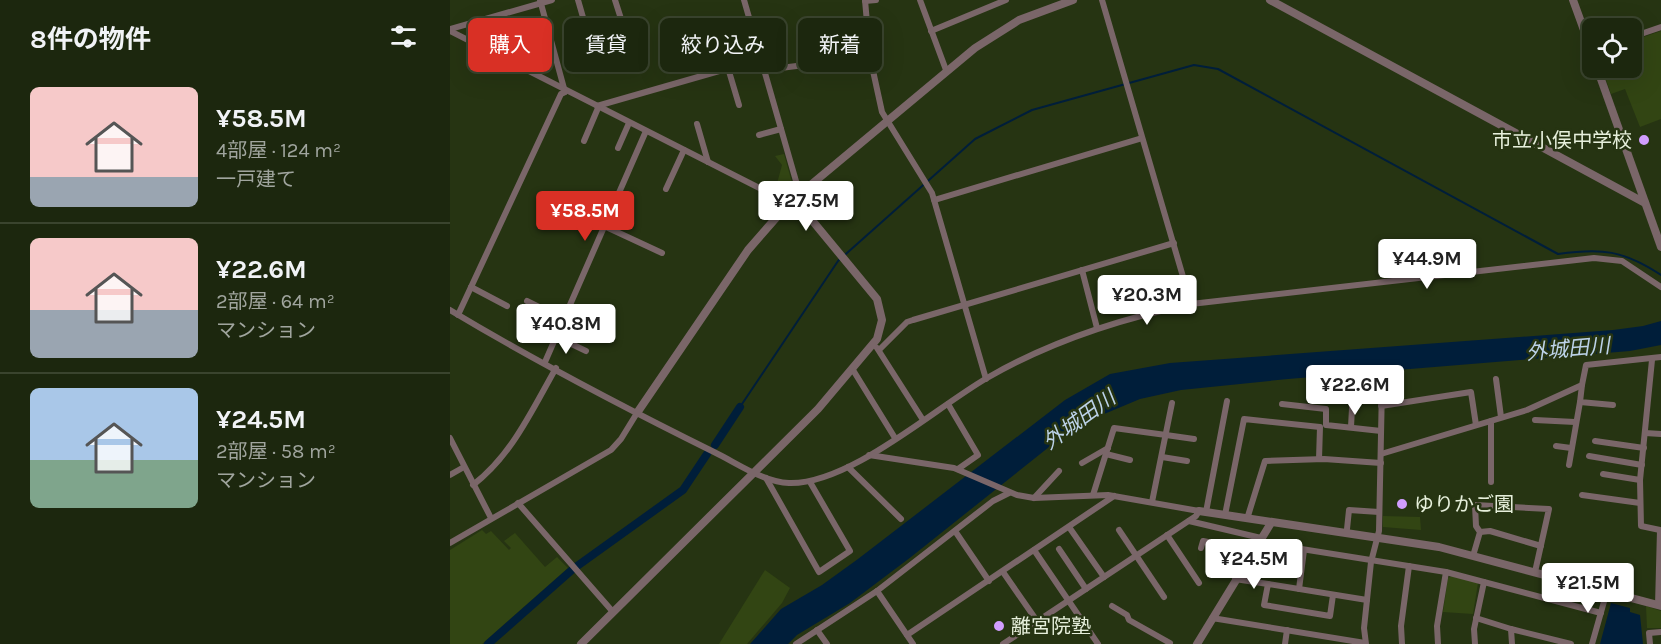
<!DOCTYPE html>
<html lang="ja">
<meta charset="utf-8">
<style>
body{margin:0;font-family:Karla,"Noto Sans JP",sans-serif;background:#252f17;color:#f1f3f6;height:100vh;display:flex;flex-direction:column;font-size:22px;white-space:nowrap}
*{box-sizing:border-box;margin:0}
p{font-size:20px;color:#a0a59e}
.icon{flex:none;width:33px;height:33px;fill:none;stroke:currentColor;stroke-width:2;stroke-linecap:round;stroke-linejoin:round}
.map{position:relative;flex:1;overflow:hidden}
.drawer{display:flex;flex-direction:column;background:#1c270e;width:450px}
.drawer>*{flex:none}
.banner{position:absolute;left:18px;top:18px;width:570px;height:54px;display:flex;gap:12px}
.buttons{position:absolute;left:1132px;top:18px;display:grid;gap:12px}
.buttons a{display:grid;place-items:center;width:60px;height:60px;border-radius:9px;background:#1c270e;box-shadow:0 6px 24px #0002,0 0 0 2px #3a442e;font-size:30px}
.price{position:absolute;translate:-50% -51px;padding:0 14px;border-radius:6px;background:#fff;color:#222;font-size:20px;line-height:39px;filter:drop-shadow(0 2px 3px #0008)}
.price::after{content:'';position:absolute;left:50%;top:36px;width:18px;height:14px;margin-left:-9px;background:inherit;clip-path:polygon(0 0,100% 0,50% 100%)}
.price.active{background:#d93025;color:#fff}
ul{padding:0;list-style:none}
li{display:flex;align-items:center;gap:18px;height:150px;padding:0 30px}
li+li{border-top:2px solid #3a442e}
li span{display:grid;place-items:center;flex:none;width:168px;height:120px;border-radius:9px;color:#555}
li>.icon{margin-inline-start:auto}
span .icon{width:72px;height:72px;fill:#fffc;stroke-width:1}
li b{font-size:26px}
h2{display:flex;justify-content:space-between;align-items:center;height:72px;padding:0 30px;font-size:26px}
.chip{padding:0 21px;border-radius:9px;background:#1c270e;box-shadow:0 6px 24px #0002,0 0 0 2px #3a442e;font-size:21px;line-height:54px}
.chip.active{background:#d93025;color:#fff}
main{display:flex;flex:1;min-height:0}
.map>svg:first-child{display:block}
.green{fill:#324513}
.water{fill:#001e3a}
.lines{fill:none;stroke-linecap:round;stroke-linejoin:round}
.stream{stroke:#001e3a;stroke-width:2}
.canal{stroke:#001e3a;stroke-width:8}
.minor{stroke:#7a6669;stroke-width:6}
.tertiary{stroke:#7a6669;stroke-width:8}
.poi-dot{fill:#d19dfe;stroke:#263412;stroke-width:2}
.labels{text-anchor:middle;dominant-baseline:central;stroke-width:5;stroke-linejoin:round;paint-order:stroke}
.poi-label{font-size:20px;fill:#e6efdb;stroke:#263412;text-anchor:start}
.water-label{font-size:21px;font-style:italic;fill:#bcd2e8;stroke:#263412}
</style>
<main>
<section class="drawer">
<h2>8件の物件<svg class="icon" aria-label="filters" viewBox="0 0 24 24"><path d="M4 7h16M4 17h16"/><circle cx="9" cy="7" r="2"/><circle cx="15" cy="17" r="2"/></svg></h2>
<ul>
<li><span style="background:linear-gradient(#f6c9c9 75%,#9aa5b1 0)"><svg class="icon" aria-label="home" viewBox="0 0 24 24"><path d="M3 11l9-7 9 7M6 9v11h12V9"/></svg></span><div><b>¥58.5M</b><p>4部屋 · 124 m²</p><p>一戸建て</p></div></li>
<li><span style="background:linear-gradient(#f6c9c9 60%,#9aa5b1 0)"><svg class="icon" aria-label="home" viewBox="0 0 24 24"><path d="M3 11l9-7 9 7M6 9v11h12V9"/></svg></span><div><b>¥22.6M</b><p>2部屋 · 64 m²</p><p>マンション</p></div></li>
<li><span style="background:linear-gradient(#a9c7e8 60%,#7fa58c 0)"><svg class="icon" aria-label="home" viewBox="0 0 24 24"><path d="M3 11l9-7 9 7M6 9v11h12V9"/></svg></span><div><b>¥24.5M</b><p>2部屋 · 58 m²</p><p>マンション</p></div></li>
</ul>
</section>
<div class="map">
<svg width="1211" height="644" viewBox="0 0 1211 644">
<rect width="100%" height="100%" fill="#263412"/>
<!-- green -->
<g class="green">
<polygon points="1211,31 1211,119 1190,127 1175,89 1161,94 1152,68 1182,68 1182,41"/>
<polygon points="334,154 344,190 341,195 336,196 325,191 332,165 325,156"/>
<polygon points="933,516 970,517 971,530 933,527"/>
<polygon points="32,530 36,534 41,531 59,550 61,548 54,541 65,533 95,567 107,557 118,568 32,644 0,644 0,550"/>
<polygon points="315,570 340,588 332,603 297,644 269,644"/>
<polygon points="1002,576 1028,583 1023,614 993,612 998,578"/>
<polygon points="1196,606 1211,611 1211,628 1197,628"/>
</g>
<!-- water -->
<g class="water">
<polygon points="1211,321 1211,345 1180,351 838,379 731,390 690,399 647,417 599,447 461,557 400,603 347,635 338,644 300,644 331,609 372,585 408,559 615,400 660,374 720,363 1163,330 1193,326"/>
<polygon points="1161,603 1180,608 1180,612 1190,615 1193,644 1150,644"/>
</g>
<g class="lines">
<!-- stream -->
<path class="stream" d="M290,407L388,261L525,139L582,110L744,65L768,69L1108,254C1152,248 1173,250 1211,275"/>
<!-- canal -->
<g class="canal">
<polyline points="265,445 290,407"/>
<polyline points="38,644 123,569 233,490 257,454"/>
</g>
<!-- minor -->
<g class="minor">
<polyline points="90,0 115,92"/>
<polyline points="128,0 141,45"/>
<polyline points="165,0 173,25"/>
<polyline points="294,0 350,195"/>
<polyline points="415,0 420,57 432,112 482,193 536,379"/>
<polyline points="470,0 496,70"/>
<polyline points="652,0 741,304"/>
<polyline points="415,1 426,0"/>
<polyline points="0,29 102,0"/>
<polyline points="0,31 339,203"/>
<polyline points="481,31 556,0"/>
<polyline points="251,33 263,72"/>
<polyline points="1182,37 1211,27"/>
<polyline points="278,68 289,105"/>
<polyline points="314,70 420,57"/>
<polyline points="147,106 311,59"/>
<polyline points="247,124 258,162"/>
<polyline points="309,135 331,129"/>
<polyline points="134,141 148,108"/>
<polyline points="168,148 179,123"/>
<polyline points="216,189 234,150"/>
<polyline points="484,200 692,138"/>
<polyline points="154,226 212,253"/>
<polyline points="632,270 647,328"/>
<polyline points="21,287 57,306"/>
<polyline points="77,301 115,320"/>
<path d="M0,310C85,361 175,408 264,452C287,463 313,482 339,483C399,485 485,408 537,378C601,341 669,319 741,304L1144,258L1172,261L1211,287"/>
<polyline points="8,315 111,94 115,92"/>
<polyline points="107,337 136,351"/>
<polyline points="427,348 473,420"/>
<polyline points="430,349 457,322 463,320 724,243"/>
<polyline points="1202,360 1190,480 1191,526 1210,530 1208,605"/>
<polyline points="95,362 196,131"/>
<polyline points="403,370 445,438"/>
<polyline points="1046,379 1051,417"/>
<polyline points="1132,385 1130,402 1163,405"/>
<polyline points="498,404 528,455 508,469"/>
<polyline points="832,404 876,409 876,425 931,431"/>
<polyline points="931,406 1021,392 1026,425"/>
<polyline points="1085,420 1125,422"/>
<polyline points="1041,421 1041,482"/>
<polyline points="901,427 903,389"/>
<polyline points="1195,433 1211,434"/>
<polyline points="716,435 744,439"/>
<polyline points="0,438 41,518"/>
<polyline points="1145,441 1194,448"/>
<polyline points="1106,446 1121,448"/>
<polyline points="656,454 680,460"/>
<polyline points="931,454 1077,410 1132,385 1136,365 1211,357"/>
<polyline points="419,455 504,468 567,495 584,498 658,495 749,511 746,516 553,644"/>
<polyline points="1139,456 1192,465"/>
<polyline points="712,457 737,461"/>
<polyline points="632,463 658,448"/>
<polyline points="1119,465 1130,402"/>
<polyline points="398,467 451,519"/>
<polyline points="1153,474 1190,480"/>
<polyline points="0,475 14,467"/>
<polyline points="316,478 369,572 400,551 360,482"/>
<path d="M23,485C62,455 82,410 106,368"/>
<polyline points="643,495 664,428 716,435"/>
<polyline points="1132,495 1190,503"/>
<polyline points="584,498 609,471"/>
<polyline points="702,502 722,403"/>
<polyline points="68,503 163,612"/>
<polyline points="756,512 777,401"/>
<polyline points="775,515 794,419 870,427 869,459"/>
<polyline points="797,519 815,461 874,459 931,463"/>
<polyline points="739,521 811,538"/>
<polyline points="619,527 654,577"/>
<polyline points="897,529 899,510 929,512"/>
<polyline points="669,530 714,597"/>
<polyline points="505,531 539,581"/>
<polyline points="1030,532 1040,531 1091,546"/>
<polyline points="717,535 749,583"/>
<polyline points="0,543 161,450 171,439 187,413"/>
<polyline points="820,544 996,572 1151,613"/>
<polyline points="751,548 753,541 803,551"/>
<polyline points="609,549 636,589"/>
<polyline points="584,550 648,644"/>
<polyline points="1023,556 1030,532 1026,526 1025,505 1099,509 1085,572"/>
<polyline points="553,572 587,621"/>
<polyline points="785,579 818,584"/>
<polyline points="849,589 854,550"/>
<polyline points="427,591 463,644"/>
<polyline points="883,595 880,616 814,605 818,584 917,600"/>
<polyline points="662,606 677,615 679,620 720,643"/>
<polyline points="762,618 915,643"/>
<polyline points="1026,618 1061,629"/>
<polyline points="367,630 377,644"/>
<polyline points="457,635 664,496"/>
<polyline points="346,644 427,591 543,501 559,493"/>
<polyline points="835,644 837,630"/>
<polyline points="916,644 914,628 921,562 929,531 932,387"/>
<polyline points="952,644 951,626 959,566"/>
<polyline points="988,644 987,626 996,572"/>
<polyline points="1025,644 1024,629 1034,582"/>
<polyline points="1062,644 1061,629 1121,644"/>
<polyline points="1142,644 1157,591"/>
<polyline points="1200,644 1199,633 1211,632"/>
</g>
<!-- tertiary -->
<g class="tertiary">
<polyline points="820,0 1195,203"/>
<polyline points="1123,0 1143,55"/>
<polyline points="1147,68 1211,247"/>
<polyline points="187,413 298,250 339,203 525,48 569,20 623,0"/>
<polyline points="749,511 989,547 1211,606"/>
<polyline points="131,644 368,409 427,339 432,320 427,299 356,213 350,195"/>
<polyline points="747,644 821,523"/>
</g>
</g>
<!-- markers -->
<g class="poi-dot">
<circle cx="1194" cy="140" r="6"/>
<circle cx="952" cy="504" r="6"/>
<circle cx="549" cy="626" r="6"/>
</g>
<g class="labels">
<!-- poi labels -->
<g class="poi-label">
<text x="1182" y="140" text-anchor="end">市立小俣中学校</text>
<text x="964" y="504">ゆりかご園</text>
<text x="561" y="626">離宮院塾</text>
</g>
<!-- water labels -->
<g class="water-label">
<text transform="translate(1118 349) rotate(-5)">外城田川</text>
<text transform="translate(629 420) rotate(-36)">外城田川</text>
</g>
</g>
</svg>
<div class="buttons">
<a><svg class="icon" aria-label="locate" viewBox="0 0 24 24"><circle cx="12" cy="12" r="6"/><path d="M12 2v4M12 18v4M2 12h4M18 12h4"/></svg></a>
</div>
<b class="price" style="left:356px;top:232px">¥27.5M</b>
<b class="price active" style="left:135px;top:242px">¥58.5M</b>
<b class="price" style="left:977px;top:290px">¥44.9M</b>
<b class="price" style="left:697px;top:326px">¥20.3M</b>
<b class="price" style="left:116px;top:355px">¥40.8M</b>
<b class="price" style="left:905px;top:416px">¥22.6M</b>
<b class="price" style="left:804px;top:590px">¥24.5M</b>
<b class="price" style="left:1138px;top:614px">¥21.5M</b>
<div class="banner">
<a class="chip active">購入</a>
<a class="chip">賃貸</a>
<a class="chip">絞り込み</a>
<a class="chip">新着</a>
</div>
</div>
</main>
